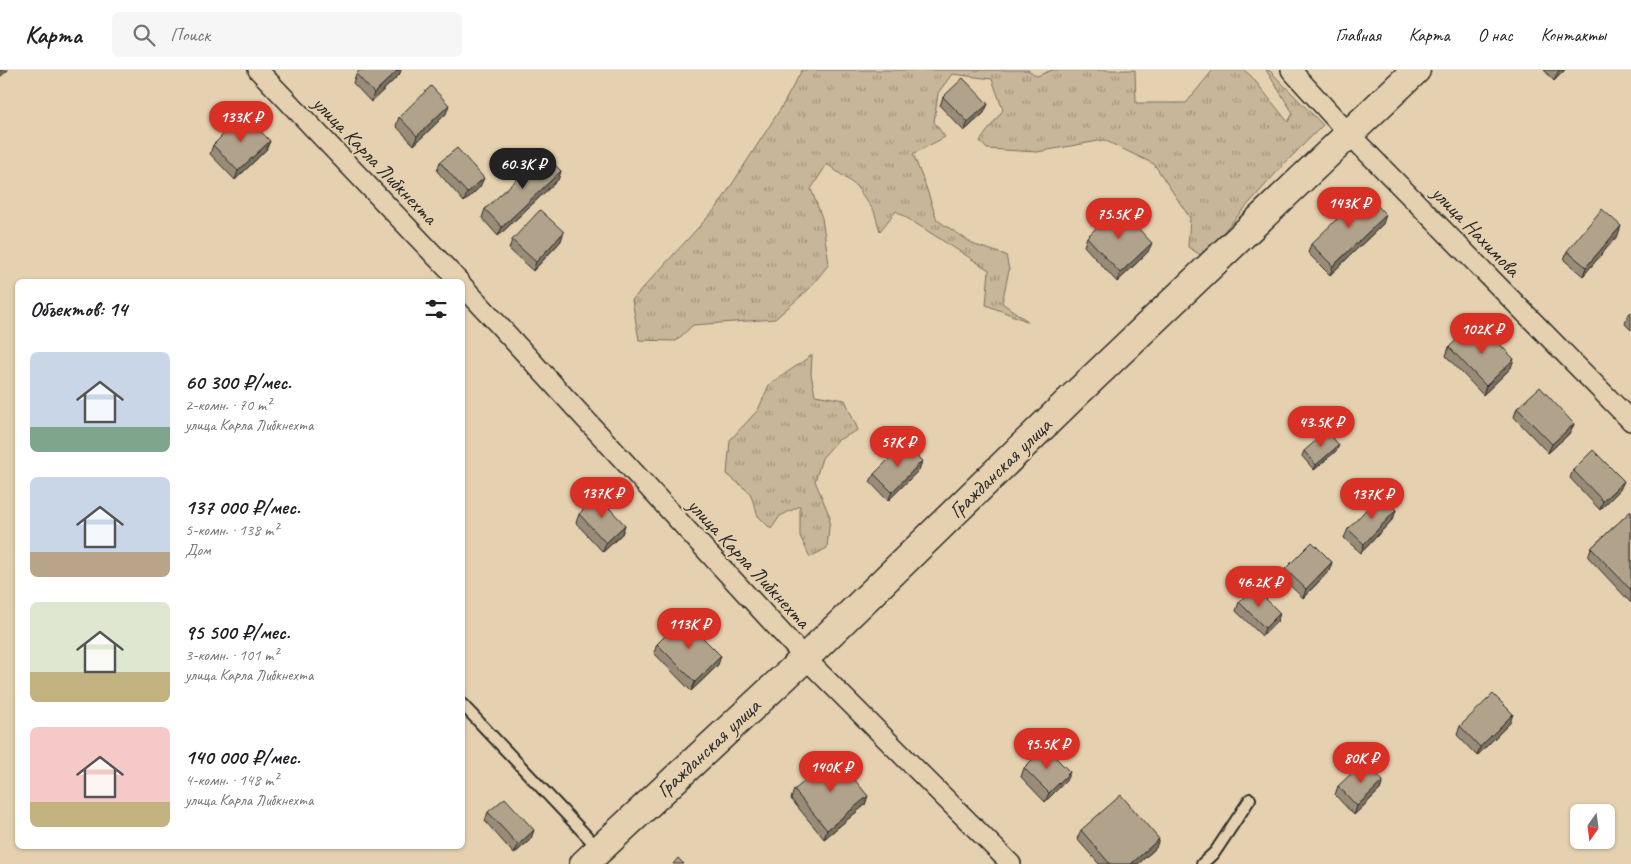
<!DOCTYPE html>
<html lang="ru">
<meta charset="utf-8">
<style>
body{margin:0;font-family:Caveat,sans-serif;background:#f6f6f6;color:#202124;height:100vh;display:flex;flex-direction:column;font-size:19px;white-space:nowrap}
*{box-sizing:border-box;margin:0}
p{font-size:16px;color:#757577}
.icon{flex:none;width:28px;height:28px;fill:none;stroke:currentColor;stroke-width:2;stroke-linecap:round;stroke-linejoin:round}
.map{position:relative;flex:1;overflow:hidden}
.sheet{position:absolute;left:15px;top:209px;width:450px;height:570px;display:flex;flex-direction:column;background:#fff;border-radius:8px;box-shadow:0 1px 4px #0004}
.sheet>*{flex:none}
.needle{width:32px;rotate:194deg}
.controls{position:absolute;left:1570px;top:734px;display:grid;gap:10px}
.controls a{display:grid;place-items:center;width:45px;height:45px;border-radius:8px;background:#fff;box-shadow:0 1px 4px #0004;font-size:25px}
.price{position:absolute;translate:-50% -42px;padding:0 11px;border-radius:18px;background:#d93025;color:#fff;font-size:16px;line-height:32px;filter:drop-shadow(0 1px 2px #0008)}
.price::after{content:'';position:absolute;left:50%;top:30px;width:15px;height:11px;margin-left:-8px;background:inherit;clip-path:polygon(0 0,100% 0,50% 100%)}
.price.selected{background:#222;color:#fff}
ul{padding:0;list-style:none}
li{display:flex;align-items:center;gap:15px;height:125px;padding:0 15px}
li span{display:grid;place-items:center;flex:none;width:140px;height:100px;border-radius:8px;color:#555}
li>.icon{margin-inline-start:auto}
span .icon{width:60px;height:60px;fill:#fffc;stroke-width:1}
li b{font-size:21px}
h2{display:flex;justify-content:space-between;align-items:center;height:60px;padding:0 15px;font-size:21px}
header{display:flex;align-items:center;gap:30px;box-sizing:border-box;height:70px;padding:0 25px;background:#fff;border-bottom:1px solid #e0e0e0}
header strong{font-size:24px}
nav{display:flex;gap:28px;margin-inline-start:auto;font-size:18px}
.search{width:350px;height:45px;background:#f6f6f6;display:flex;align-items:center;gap:12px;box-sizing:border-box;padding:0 18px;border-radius:8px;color:#757577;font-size:19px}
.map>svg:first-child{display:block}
.grass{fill:url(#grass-tufts);stroke:#797062}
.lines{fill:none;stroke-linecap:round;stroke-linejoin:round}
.lane-casing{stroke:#2b2b2b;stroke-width:14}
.street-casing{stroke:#2b2b2b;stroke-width:22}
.secondary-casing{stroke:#2b2b2b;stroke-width:31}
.lane{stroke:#e5d1af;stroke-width:10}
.street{stroke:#e5d1af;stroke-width:19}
.secondary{stroke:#e5d1af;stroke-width:28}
.wall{fill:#988c78;stroke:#2b2b2b}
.shaded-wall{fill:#7c7261;stroke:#2b2b2b}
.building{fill:#b1a38b;stroke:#2b2b2b}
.labels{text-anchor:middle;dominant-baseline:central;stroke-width:4;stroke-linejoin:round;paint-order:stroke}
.street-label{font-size:21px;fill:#2b2b2b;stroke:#e5d1af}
</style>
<header>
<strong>Карта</strong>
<div class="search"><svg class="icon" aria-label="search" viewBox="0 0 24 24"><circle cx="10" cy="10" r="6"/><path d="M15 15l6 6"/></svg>Поиск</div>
<nav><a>Главная</a><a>Карта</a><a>О нас</a><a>Контакты</a></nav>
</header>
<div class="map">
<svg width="1631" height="794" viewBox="0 0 1631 794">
<defs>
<pattern id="grass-tufts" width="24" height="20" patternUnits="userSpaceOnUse" patternTransform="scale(1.25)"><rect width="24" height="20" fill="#c7b699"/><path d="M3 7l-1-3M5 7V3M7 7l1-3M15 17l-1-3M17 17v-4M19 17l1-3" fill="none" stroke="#a2947d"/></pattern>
</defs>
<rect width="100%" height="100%" fill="#e5d1af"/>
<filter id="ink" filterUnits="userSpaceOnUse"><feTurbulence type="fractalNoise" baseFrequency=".02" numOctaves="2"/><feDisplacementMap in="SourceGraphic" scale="10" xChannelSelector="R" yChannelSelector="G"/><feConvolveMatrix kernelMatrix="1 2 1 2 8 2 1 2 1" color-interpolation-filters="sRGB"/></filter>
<g filter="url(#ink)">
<!-- grass -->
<g class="grass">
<polygon points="802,0 1028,0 1037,6 1052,0 1135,0 1136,33 1186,33 1213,0 1244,0 1252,7 1288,52 1293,43 1266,0 1269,0 1323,55 1284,94 1202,186 1188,177 1190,148 1154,94 1104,70 1037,82 987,79 980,71 1003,40 992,9 952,4 938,23 934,52 945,67 913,84 926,117 937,150 975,175 1006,185 1009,200 1002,233 1029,252 986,235 989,200 896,141 880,161 874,141 856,116 827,94 811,119 822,148 829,194 809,219 775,249 693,255 676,271 639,270 632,230 718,136 781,38"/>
<polygon points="812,285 811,304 815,325 845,330 858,360 838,370 822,388 815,411 830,447 827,478 810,487 800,466 800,436 780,446 771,459 758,446 750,423 727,404 730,370 758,340 769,315"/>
</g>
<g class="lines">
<defs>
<g id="lane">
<polyline points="462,634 599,779"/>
<polyline points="1202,794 1215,782 1250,729"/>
</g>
<g id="street">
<polyline points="258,0 459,211"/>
<polyline points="1291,0 1349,64 1631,351"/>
<polyline points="462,215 805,588 1011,794"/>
</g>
<polyline id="secondary" points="584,794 805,588 1076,324 1416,0"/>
</defs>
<!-- lane casing -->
<use href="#lane" class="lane-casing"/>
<!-- street casing -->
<use href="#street" class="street-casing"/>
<!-- secondary casing -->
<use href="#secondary" class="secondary-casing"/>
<!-- lane -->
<use href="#lane" class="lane"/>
<!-- street -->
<use href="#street" class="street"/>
<!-- secondary -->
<use href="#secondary" class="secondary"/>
</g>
<!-- wall -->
<g class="wall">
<polygon points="360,0 401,0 399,5 371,32 353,13 356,4"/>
<polygon points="1544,0 1565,0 1554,11"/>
<polygon points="943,27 984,43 964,61 940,36"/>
<polygon points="446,44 414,75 396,56 399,47"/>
<polygon points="270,71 266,80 235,110 210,84 213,75"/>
<polygon points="440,92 480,117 464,132 437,101"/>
<polygon points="561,101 558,110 498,166 482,148 485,139"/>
<polygon points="1383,154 1330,205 1308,183 1311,174"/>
<polygon points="1618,165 1583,206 1564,190 1567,181"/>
<polygon points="1087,167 1148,182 1117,212 1084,176"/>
<polygon points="512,170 561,171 533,201 509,179"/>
<polygon points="1631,242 1631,260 1625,254 1628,245"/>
<polygon points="1476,267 1511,298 1483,325 1446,286 1449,277"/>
<polygon points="1517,338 1574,354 1570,363 1548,383 1514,347"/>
<polygon points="1337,380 1314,400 1302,386 1304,381"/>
<polygon points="922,391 919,400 888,431 870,412 874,404"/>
<polygon points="1573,400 1620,420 1600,440 1570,408"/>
<polygon points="1396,440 1393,449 1361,483 1344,468 1348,459"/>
<polygon points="1631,441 1631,533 1588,487 1591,478"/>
<polygon points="579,444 625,455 622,464 603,482 576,453"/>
<polygon points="1332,492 1329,501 1303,528 1282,508 1285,499"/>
<polygon points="1239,532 1280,543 1277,552 1262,566 1236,541"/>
<polygon points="657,574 718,595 691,621 654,583"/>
<polygon points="1510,653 1477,686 1457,665 1460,656"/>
<polygon points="1024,698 1066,711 1045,732 1021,707"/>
<polygon points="1383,711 1380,720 1354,745 1335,725 1338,716"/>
<polygon points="794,720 865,735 824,769 791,729"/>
<polygon points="488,742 531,769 514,784 485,751"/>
<polygon points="1081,760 1156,778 1138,794 1099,794 1077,769"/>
</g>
<!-- shaded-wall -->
<g class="shaded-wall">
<polygon points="0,0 8,0 0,7"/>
<polygon points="398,0 401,0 399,5 371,32 374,23"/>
<polygon points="1559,0 1565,0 1554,11 1558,2"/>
<polygon points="988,34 984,43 964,61 968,52"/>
<polygon points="449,35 446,44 414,75 417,66"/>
<polygon points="270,71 266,80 235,110 238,101"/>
<polygon points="561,101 558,110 498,166 502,157"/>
<polygon points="484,108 480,117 464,132 467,123"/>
<polygon points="1386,145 1383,154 1330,205 1333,196"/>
<polygon points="1621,156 1618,165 1583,206 1586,197"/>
<polygon points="564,162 561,171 533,201 536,192"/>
<polygon points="1152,173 1148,182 1117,212 1120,203"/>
<polygon points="1514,289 1511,298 1483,325 1486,316"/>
<polygon points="1574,354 1570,363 1548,383 1552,374"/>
<polygon points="1339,375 1337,380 1314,400 1316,395"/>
<polygon points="922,391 919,400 888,431 892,422"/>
<polygon points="1624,411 1620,420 1600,440 1603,431"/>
<polygon points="1396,440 1393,449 1361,483 1364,474"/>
<polygon points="625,455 622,464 603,482 606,473"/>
<polygon points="1332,492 1329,501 1303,528 1306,519"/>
<polygon points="1280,543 1277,552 1262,566 1265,558"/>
<polygon points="721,586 718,595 691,621 695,612"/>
<polygon points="1513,644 1510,653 1477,686 1480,677"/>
<polygon points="1070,702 1066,711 1045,732 1049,723"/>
<polygon points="1383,711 1380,720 1354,745 1357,736"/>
<polygon points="868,726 865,735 824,769 827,760"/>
<polygon points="534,760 531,769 514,784 518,775"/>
<polygon points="1159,769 1156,778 1138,794 1131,794"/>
</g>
<!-- building -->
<g class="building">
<polygon points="360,0 398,0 374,23 356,4"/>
<polygon points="963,8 988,34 968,52 943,27"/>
<polygon points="431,16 449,35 417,66 399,47"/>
<polygon points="244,44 270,71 238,101 213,75"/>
<polygon points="457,78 484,108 467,123 440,92"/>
<polygon points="544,84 561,101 502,157 485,139"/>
<polygon points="1365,122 1386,145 1333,196 1311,174"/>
<polygon points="1118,137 1152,173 1120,203 1087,167"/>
<polygon points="1602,139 1621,156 1586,197 1567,181"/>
<polygon points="540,140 564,162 536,192 512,170"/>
<polygon points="1484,258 1514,289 1486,316 1449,277 1468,259 1476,267"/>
<polygon points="1540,317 1574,354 1552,374 1517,338"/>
<polygon points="1327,361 1339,375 1316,395 1304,381"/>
<polygon points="904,374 922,391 892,422 874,404"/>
<polygon points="1593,380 1624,411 1603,431 1573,400"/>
<polygon points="1380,425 1396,440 1364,474 1348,459"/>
<polygon points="598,426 625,455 606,473 579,444"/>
<polygon points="1631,441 1631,520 1591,478"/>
<polygon points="1312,472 1332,492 1306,519 1285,499"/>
<polygon points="1254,517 1280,543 1265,558 1239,532"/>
<polygon points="683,548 721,586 695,612 657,574"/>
<polygon points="1493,624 1513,644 1480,677 1460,656"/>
<polygon points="1045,677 1070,702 1049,723 1024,698"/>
<polygon points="835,686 868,726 827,760 794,720"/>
<polygon points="1365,691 1383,711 1357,736 1338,716"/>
<polygon points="1121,725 1159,769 1131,794 1110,794 1081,760"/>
<polygon points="505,728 534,760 518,775 488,742"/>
<polygon points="678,788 684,794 673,794"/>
</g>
</g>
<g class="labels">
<!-- street labels -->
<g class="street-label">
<text transform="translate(375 90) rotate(46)">улица Карла Либкнехта</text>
<text transform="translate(1476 161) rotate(46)">улица Нахимова</text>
<text transform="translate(1000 398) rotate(-44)">Гражданская улица</text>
<text transform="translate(749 493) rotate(47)">улица Карла Либкнехта</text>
<text transform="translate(708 678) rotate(-43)">Гражданская улица</text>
</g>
</g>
</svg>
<div class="controls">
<a><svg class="needle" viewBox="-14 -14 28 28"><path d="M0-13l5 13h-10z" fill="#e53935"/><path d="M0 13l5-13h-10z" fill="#757577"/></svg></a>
</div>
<b class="price" style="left:241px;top:73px">133K ₽</b>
<b class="price selected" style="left:523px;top:120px">60.3K ₽</b>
<b class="price" style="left:1349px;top:159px">143K ₽</b>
<b class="price" style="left:1119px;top:170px">75.5K ₽</b>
<b class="price" style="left:1482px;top:285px">102K ₽</b>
<b class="price" style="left:1321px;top:378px">43.5K ₽</b>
<b class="price" style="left:898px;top:398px">57K ₽</b>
<b class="price" style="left:602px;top:449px">137K ₽</b>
<b class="price" style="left:1372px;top:450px">137K ₽</b>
<b class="price" style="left:1259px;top:538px">46.2K ₽</b>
<b class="price" style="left:689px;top:580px">113K ₽</b>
<b class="price" style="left:1047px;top:700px">95.5K ₽</b>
<b class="price" style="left:1361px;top:714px">80K ₽</b>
<b class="price" style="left:831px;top:723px">140K ₽</b>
<section class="sheet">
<h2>Объектов: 14<svg class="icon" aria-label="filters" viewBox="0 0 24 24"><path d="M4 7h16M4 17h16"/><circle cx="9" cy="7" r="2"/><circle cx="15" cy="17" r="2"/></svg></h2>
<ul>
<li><span style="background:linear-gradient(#c9d6e8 75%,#7fa58c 0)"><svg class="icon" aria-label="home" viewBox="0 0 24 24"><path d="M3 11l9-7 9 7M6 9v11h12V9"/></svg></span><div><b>60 300 ₽/мес.</b><p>2-комн. · 70 m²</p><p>улица Карла Либкнехта</p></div></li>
<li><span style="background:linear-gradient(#c9d6e8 75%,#b9a48a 0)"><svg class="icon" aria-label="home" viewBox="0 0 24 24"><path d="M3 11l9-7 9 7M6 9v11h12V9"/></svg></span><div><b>137 000 ₽/мес.</b><p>5-комн. · 138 m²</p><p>Дом</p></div></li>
<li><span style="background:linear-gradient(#dfe7d0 70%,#c2b280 0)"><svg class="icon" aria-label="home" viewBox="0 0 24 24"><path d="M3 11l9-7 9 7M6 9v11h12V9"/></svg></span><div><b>95 500 ₽/мес.</b><p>3-комн. · 101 m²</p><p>улица Карла Либкнехта</p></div></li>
<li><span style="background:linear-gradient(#f6c9c9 75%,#c2b280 0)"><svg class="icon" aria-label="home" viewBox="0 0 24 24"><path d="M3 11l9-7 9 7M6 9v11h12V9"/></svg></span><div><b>140 000 ₽/мес.</b><p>4-комн. · 148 m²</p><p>улица Карла Либкнехта</p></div></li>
</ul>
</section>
</div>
